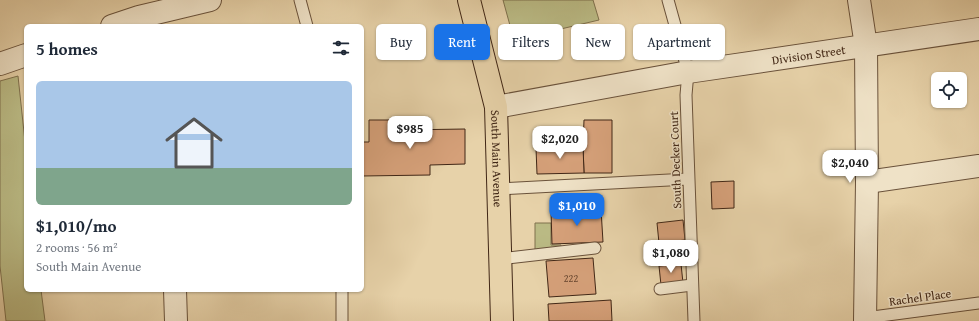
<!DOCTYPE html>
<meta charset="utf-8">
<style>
body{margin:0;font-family:"Gentium Book Plus",serif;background:#f2f2f3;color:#1f2937;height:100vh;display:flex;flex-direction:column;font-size:15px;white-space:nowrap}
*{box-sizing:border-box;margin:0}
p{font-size:13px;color:#747a83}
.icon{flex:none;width:22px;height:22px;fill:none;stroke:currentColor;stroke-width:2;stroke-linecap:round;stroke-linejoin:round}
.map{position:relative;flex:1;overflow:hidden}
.drawer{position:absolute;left:24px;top:24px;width:340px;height:268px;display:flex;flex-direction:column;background:#fff;border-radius:6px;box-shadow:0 1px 3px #0004}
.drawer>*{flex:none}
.hud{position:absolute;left:376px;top:24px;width:380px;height:36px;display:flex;gap:8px}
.controls{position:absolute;left:931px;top:72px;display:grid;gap:8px}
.controls a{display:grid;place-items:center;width:36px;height:36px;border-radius:6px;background:#fff;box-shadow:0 1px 3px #0004;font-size:20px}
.price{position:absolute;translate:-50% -34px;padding:0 9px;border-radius:8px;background:#fff;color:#222;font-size:13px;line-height:26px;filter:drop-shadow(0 1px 2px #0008)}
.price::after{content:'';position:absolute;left:50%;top:24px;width:12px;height:9px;margin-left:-6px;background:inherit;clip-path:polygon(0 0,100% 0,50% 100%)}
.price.active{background:#1a73e8;color:#fff}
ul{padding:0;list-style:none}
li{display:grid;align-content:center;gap:8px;height:212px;padding:0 12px}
li span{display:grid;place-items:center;height:124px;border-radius:6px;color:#555}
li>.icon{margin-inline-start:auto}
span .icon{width:72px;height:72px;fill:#fffc;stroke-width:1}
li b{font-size:17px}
h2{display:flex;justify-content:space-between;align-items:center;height:48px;padding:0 12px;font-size:17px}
.pill{padding:0 14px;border-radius:6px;background:#fff;box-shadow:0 1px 3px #0004;font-size:14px;line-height:36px}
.pill.active{background:#1a73e8;color:#fff}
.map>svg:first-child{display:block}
.green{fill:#baba84;stroke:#7e704d}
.building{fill:#d5a079;stroke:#412716}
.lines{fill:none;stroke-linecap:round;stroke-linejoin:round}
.lane-casing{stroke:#6a523b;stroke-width:13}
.street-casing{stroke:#6a523b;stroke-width:24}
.primary-casing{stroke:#412716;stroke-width:24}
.lane{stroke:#efe2c7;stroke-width:11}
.street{stroke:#efe2c7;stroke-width:22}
.primary{stroke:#e7d2a9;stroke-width:22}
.labels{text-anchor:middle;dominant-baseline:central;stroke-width:3;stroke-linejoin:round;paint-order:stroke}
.number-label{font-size:10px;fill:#66452f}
.street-label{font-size:12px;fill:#412716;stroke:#efe2c7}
</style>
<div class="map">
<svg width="979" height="321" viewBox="0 0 979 321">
<rect width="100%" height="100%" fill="#e7d2a9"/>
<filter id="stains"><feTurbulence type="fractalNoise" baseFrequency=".005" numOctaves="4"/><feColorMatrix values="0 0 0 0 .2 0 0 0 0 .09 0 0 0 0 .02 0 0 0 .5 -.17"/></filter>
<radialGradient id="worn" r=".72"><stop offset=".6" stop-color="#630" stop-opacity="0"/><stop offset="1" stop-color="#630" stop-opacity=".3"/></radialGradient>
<!-- green -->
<g class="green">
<polygon points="503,0 593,0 599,20 514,40"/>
<polygon points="18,76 26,151 26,290 41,290 45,321 6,321 0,266 0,81"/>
<polygon points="535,223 551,223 551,245 561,245 561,249 535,250"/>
</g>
<!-- building -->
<g class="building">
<polygon points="369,120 400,120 400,130 465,129 465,164 430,165 430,175 362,176 362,142 369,142"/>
<polygon points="584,120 612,120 612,173 584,173 583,146"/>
<polygon points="583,146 584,173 537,174 536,148"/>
<polygon points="734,181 734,208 712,209 711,182"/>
<polygon points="601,209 603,242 552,244 551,211"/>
<polygon points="683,220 685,240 659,243 657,223"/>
<polygon points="593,258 596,294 549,297 546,261"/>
<polygon points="681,264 683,283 661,285 659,266"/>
<polygon points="611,300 612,321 549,321 548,304"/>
</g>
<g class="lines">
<defs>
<g id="lane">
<polyline points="300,0 307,26"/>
<polyline points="668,0 688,72 686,95 694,321"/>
<polyline points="498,189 688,179"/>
<polyline points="500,259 595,248"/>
<polyline points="660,289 692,285"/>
<polyline points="342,290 342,321"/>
<polyline points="865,318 979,303"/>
</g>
<g id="street">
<polyline points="859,0 866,46 867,182 865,321"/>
<polyline points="112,26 139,17 210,0"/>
<polyline points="0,64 26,55"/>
<path id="s1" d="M496,107L688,72L979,29"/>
<polyline points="867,182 979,166"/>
<polyline points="175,290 176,321"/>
</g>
<g id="primary">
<path id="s2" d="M469,0L496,107L502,321"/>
</g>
</defs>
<!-- lane casing -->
<use href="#lane" class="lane-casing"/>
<!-- street casing -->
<use href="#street" class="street-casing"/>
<!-- primary casing -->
<use href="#primary" class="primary-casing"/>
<!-- lane -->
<use href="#lane" class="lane"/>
<!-- street -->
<use href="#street" class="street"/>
<!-- primary -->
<use href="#primary" class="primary"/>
</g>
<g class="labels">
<!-- number labels -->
<g class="number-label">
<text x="571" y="278">222</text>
</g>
<!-- street labels -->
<g class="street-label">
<text stroke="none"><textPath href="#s1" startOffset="317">Division Street</textPath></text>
<text stroke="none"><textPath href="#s2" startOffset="162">South Main Avenue</textPath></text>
<text transform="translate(675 160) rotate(-92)">South Decker Court</text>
<text transform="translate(920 297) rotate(-8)">Rachel Place</text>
</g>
</g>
<rect width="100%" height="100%" filter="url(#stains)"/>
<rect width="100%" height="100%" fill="url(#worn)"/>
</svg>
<div class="controls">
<a><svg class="icon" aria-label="locate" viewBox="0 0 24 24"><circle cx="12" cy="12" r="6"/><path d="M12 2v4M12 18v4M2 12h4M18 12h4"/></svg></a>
</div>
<b class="price" style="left:410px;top:150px">$985</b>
<b class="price" style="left:560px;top:160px">$2,020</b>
<b class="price" style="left:850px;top:184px">$2,040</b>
<b class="price active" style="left:577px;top:227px">$1,010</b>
<b class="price" style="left:671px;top:274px">$1,080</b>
<div class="hud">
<a class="pill">Buy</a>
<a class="pill active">Rent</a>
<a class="pill">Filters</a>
<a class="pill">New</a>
<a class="pill">Apartment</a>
</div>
<section class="drawer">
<h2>5 homes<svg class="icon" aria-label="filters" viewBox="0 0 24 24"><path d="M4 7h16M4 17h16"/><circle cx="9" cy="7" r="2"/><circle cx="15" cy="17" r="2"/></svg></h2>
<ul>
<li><span style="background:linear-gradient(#a9c7e8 70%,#7fa58c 0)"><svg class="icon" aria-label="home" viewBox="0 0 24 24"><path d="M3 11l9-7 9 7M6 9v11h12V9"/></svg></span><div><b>$1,010/mo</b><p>2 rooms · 56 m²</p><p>South Main Avenue</p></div></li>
</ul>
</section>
</div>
